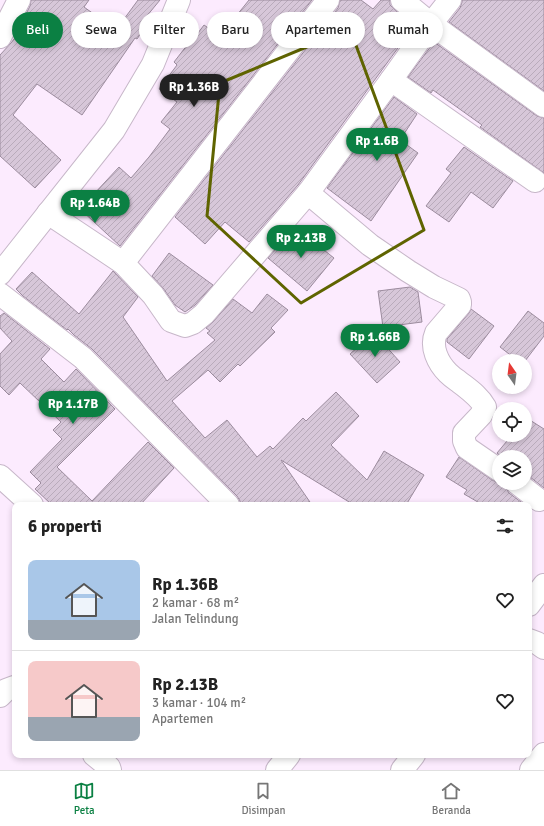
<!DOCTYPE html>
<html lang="id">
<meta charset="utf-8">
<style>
body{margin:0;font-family:Signika,sans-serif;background:#f2f2f2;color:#222;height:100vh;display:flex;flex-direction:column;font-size:15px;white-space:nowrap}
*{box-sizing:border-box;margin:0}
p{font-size:13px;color:#767676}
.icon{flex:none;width:22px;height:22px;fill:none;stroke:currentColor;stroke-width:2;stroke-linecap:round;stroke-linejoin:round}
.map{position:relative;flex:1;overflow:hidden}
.sheet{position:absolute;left:12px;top:502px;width:520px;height:256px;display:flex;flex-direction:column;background:#fff;border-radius:8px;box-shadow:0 2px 6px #0003}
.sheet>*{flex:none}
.guide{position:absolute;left:12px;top:12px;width:520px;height:36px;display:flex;gap:8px}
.needle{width:26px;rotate:346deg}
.controls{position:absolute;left:492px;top:354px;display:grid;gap:8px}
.controls a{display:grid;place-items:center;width:40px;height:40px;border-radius:50%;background:#fff;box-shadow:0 2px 6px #0003;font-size:20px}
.price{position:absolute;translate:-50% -34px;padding:0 9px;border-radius:14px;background:#0b8043;color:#fff;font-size:13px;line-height:26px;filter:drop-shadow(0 1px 2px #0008)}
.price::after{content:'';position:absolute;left:50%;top:24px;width:12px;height:9px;margin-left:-6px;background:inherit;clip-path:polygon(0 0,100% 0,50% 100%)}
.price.active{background:#222;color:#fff}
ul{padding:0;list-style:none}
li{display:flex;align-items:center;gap:12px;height:100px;padding:0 16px}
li+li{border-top:1px solid #e0e0e0}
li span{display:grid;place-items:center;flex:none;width:112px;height:80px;border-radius:8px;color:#555}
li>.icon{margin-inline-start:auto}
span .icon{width:48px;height:48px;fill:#fffc;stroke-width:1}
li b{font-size:17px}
h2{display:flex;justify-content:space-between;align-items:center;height:48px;padding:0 16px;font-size:17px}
.pill{padding:0 14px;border-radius:18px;background:#fff;box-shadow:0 2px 6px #0003;font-size:14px;line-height:36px}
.pill.active{background:#0b8043;color:#fff}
.tabs{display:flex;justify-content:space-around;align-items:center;height:56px;border-top:1px solid #e0e0e0;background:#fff;font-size:11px;color:#767676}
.tabs a{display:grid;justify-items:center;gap:2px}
.tabs .active{color:#0b8043}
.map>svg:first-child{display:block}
.building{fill:url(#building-hatch);stroke:#9c8c9e}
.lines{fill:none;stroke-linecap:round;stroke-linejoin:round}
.minor-casing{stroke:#c7b7c9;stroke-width:24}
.secondary-casing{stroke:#c7b7c9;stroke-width:24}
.minor{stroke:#fff;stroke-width:22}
.secondary{stroke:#fff;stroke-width:22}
.marked{fill:none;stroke:#5f6400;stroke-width:3;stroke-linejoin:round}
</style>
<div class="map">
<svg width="544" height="770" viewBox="0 0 544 770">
<defs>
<pattern id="building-hatch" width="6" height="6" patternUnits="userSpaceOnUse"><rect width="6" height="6" fill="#d7c7d9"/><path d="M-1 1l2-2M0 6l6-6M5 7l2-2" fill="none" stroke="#b9abbb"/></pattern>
</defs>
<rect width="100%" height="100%" fill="#fcebfe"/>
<!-- building -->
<g class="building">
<polygon points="31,0 89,0 84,7 116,30 138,0 160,0 146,17 150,20 137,39 135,38 82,115 37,84 13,115 61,160 35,188 0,156 0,55 11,43 20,31 18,30 30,6"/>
<polygon points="249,0 312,0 120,246 80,209 119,167 131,178 149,157 170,129 161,122 177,102 159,89 177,65 174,62 188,44 189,45 204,25 220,36"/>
<polygon points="340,0 361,0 373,9 381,0 390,0 390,5 394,9 414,26 298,185 249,242 225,222 205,244 175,217 338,8"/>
<polygon points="462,0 544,0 544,91 449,22 460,8 462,2"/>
<polygon points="434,42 537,116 544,118 544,173 480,127 482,125 433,90 431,93 408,77"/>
<polygon points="394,97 417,114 400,140 418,153 371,221 327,188"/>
<polygon points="464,147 513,181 493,208 471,192 449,222 426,206 451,173 446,169"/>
<polygon points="295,227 334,258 307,291 268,258"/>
<polygon points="169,253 213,285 195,305 185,312 175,305 163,288 152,276"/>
<polygon points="113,271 138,297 123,317 167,381 215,340 207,333 210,331 206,328 213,322 233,299 252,313 267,294 288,310 271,328 275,332 240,366 238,364 220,382 208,370 172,401 205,438 227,420 257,457 270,446 273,449 303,418 306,421 336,392 359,416 331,445 367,480 384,451 424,475 406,505 354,505 281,460 312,505 240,505 240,501 237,496 92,349 74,335 68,329 67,330 23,296 16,289 32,272 79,314"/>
<polygon points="410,287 418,292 422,322 383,327 378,291"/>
<polygon points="471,309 494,326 469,359 447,342 447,339 469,313"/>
<polygon points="528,311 544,323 544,336 525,361 518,361 500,347"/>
<polygon points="4,313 50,349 41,359 64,382 76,369 115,409 57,467 92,501 148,442 174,468 140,505 52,505 35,489 41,483 30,472 62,439 53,430 61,422 20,383 9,395 0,386 0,354 12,341 0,328 0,316"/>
<polygon points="374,333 400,362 377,383 350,354"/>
<polygon points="525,417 544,429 544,488 525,473 525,457 502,457 497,453 512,435 525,435"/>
<polygon points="459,457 492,480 499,483 505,483 506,488 509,493 525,505 483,505 464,494 467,490 446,477"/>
</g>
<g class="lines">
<defs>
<g id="minor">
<polyline points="328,0 123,263 153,295 171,321 185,326 193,323 204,314 308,193 391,80 431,24 450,0"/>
<polyline points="402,0 431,24 544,106"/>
<polyline points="0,37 19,0"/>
<polyline points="391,80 535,181"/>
<path d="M308,193L370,245L408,271L434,287L459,299L460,302V305L436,333C430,347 438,363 448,373C451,376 455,379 458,381C468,389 479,396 485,407L481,415L464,433V441L467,448L499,470"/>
<polyline points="48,213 123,263"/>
<polyline points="0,294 83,358 228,505"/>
<polyline points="0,476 32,505"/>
<polyline points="517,483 539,500"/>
<polyline points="529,605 544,585"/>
<polyline points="529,640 537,643 544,648"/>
<polyline points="0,696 6,690 14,687 15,688"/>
<polyline points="94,755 109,767 110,770"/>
<polyline points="277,770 289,755"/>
<polyline points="402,770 414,755"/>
<polyline points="531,770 544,754"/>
</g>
<polyline id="secondary" points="0,274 114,130 153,64 179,0"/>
</defs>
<!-- minor casing -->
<use href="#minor" class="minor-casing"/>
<!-- secondary casing -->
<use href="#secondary" class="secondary-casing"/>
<!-- minor -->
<use href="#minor" class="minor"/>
<!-- secondary -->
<use href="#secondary" class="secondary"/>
</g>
<!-- marked area -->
<path class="marked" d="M350,29L424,230L301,303L207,216L220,83Z"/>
</svg>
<div class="controls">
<a><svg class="needle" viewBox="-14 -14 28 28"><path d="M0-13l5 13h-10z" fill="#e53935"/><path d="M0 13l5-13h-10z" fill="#767676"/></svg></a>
<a><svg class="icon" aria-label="locate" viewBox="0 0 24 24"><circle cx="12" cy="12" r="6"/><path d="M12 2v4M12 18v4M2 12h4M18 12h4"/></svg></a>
<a><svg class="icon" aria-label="layers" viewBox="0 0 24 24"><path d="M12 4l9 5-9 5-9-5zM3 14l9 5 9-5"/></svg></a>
</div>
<b class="price active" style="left:194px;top:108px">Rp 1.36B</b>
<b class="price" style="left:377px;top:162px">Rp 1.6B</b>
<b class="price" style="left:95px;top:224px">Rp 1.64B</b>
<b class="price" style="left:301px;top:259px">Rp 2.13B</b>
<b class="price" style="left:375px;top:358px">Rp 1.66B</b>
<b class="price" style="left:73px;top:425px">Rp 1.17B</b>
<div class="guide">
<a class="pill active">Beli</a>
<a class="pill">Sewa</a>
<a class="pill">Filter</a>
<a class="pill">Baru</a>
<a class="pill">Apartemen</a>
<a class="pill">Rumah</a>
</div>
<section class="sheet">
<h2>6 properti<svg class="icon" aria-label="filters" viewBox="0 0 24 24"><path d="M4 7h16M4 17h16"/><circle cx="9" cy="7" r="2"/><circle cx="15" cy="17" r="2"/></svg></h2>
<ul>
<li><span style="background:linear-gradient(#a9c7e8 75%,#9aa5b1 0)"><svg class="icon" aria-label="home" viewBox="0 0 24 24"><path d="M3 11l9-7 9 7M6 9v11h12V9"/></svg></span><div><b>Rp 1.36B</b><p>2 kamar · 68 m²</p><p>Jalan Telindung</p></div><svg class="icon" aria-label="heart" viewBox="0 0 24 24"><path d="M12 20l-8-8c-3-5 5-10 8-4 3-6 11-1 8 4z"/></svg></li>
<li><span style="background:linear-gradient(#f6c9c9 70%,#9aa5b1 0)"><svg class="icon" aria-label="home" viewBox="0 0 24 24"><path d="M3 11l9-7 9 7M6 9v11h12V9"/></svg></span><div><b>Rp 2.13B</b><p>3 kamar · 104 m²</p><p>Apartemen</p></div><svg class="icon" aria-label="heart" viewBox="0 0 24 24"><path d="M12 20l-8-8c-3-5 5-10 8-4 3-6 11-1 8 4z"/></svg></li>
</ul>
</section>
</div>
<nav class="tabs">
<a class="active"><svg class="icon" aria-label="map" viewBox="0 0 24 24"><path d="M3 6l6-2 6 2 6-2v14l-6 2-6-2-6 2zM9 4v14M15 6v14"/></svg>Peta</a>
<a><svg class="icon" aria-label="saved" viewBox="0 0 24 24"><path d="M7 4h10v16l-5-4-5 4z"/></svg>Disimpan</a>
<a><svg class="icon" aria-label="home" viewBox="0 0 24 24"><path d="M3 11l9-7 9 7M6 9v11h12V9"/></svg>Beranda</a>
</nav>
